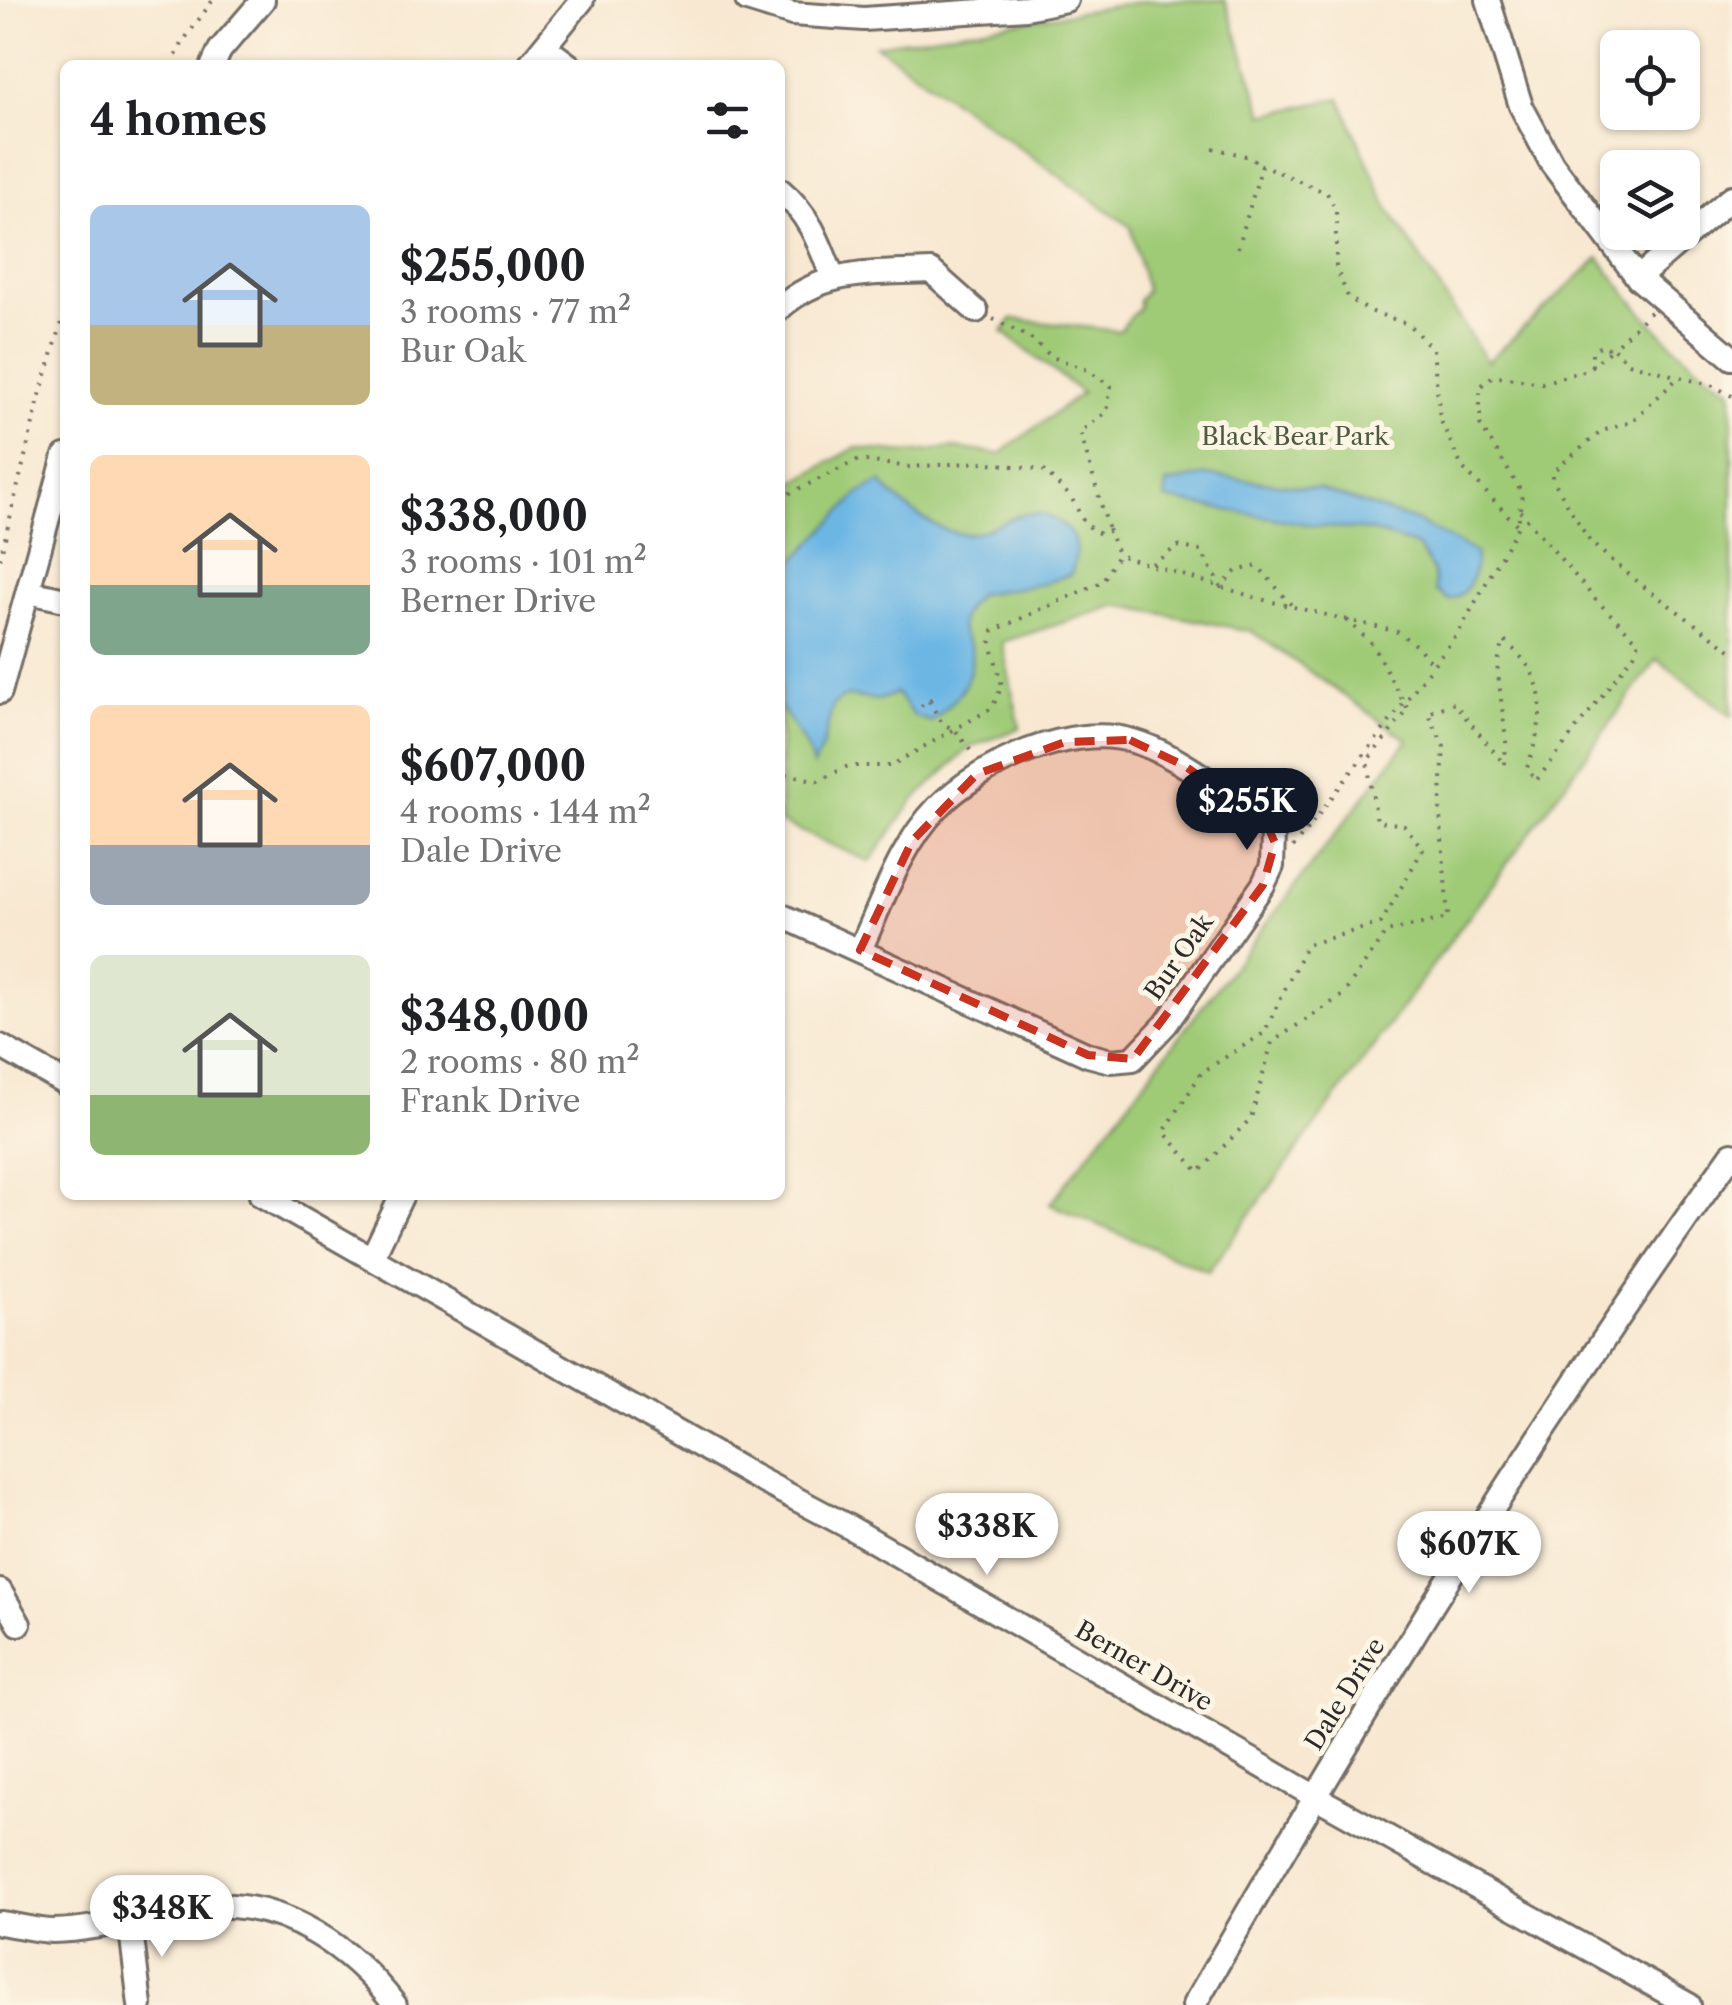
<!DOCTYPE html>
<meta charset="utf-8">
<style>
body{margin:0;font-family:"Libre Caslon Text",serif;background:#f2f2f2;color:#202124;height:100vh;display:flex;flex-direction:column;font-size:38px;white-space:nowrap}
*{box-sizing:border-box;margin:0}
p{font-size:32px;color:#757577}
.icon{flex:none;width:55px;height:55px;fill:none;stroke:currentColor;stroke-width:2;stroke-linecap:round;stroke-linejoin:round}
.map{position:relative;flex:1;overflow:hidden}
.side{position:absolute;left:60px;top:60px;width:725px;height:1140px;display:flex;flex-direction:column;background:#fff;border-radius:15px;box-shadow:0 2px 8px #0004}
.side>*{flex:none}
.controls{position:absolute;left:1600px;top:30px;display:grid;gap:20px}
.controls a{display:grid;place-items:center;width:100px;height:100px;border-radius:15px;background:#fff;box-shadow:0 2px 8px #0004;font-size:50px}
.price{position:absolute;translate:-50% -85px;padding:0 22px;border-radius:35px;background:#fff;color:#222;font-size:32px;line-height:65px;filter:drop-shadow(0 2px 5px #0008)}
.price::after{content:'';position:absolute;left:50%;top:60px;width:30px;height:22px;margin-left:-15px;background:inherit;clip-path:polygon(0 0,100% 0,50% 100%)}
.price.current{background:#111827;color:#fff}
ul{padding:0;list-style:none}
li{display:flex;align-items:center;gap:30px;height:250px;padding:0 30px}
li span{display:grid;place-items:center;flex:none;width:280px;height:200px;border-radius:15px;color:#555}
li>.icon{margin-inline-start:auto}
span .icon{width:120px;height:120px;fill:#fffc;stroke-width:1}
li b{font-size:42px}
h2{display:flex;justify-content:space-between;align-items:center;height:120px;padding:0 30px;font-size:42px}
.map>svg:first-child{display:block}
.green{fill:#9fca76;stroke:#657a50;stroke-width:2.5}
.water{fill:#6cb6e4;stroke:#4c7088;stroke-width:2.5}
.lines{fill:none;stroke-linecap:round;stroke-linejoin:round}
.minor-casing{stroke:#736d65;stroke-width:28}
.path{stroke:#736d65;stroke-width:4;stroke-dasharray:2.5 8;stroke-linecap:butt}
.minor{stroke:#fff;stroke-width:22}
.marked{fill:#c8321e;fill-opacity:0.2;stroke:#c8321e;stroke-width:8;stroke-dasharray:20 12;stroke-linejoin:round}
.labels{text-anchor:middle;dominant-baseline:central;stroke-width:10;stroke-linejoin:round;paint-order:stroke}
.park-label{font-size:25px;fill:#4e5b42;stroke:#fcf5e5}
.street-label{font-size:25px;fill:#2b2b2b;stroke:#fcf5e5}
</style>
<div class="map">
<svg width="1732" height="2005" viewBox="0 0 1732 2005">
<rect width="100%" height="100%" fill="#fcf5e5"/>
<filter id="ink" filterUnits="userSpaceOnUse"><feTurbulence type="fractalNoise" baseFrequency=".01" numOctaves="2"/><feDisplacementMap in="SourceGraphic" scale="20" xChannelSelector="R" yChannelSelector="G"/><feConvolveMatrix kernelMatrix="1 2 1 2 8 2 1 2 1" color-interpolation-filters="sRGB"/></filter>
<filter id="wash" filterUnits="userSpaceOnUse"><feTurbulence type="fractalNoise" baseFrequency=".0048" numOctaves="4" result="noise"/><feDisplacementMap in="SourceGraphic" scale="40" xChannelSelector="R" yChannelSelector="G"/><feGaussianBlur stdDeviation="2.25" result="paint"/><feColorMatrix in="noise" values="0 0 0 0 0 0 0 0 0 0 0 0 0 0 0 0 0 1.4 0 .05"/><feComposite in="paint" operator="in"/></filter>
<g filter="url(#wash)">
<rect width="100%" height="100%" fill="#f8e8d1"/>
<!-- green -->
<path class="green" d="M1151,0H1225L1264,115L1340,98L1387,206L1487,362L1599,258C1637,308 1677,358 1732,389V716L1657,659L1208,1272L1050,1204L1408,740L1251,631L1118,605L1002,642L1020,728L969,748L913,801L870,862L780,822V490L855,448L908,453L954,448L1000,454L1082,393L1003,332L1012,319L1119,331L1139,308V300L1146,291L1131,227L876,45Z"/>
<!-- water -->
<g class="water">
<path d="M1207,475L1319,489L1418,522L1476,553C1474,576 1472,592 1449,600L1436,591L1433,570L1417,546L1372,531L1317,526L1165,499L1166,484Z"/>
<path d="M881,482C897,503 938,534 966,534C1002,532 1023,495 1062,525C1080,538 1077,556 1071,574L1043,584L979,594C971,603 959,614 961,628C962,635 969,642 971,649C976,682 953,703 931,722L914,716L896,693L879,700L847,696L833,705L822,748L813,766L808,750L780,705V565H790L860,493Z"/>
</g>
</g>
<g filter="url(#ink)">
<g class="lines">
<defs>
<g id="minor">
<polyline points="747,0 792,14 864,19 1026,8 1066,0"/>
<polyline points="1488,0 1521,106 1552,164 1638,278 1732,358"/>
<polyline points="546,48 569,65"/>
<polyline points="213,65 220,50 263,0"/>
<polyline points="529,65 582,0"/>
<path d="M780,190C809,214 819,242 832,276"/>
<polyline points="1638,278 1732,197"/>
<path d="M780,308C825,268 874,274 931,271L976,311"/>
<polyline points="29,592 65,600"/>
<polyline points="0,692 65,456"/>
<path d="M780,915L1088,1055L1111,1061L1133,1059L1166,1024L1263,885L1272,866L1273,834C1258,811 1231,794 1208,780C1185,765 1160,749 1133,741C1071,722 980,764 937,808C900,846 882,903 860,950"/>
<polyline points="0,1046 65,1083"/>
<polyline points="261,1195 751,1475 849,1527 1314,1796 1689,2005"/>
<polyline points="372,1258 402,1195"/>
<polyline points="0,1591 19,1624"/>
<polyline points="130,1921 140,2005"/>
<path d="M0,1923C17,1925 36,1931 53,1931C107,1930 160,1909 213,1906C287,1902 352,1949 395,2005"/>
<path d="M1194,2005C1361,1714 1537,1427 1732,1154"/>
</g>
</defs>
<!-- minor casing -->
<use href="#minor" class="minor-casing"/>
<!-- path -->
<g class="path">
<polyline points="171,65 184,40 213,0"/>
<polyline points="1213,148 1250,157 1262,165"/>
<polyline points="1238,248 1262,165 1327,193 1336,210 1336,268 1348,297 1367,310 1408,324 1433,349 1440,419 1462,467 1518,526"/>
<polyline points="1650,312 1613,348 1629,363 1679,377"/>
<polyline points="993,319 1030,338 1052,357 1085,369 1111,386 1107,412 1080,432 1109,531"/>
<polyline points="1592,366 1592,352 1602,345 1610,349"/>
<polyline points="1732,396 1714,386 1679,377 1631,422 1602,431 1552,472 1552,478 1590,542 1643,586 1732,651"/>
<polyline points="780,498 858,460 909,467 983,462 1043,470 1071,497 1085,524 1100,534 1109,531 1118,554"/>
<polyline points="0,559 41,391 65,313"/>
<polyline points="1152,564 1178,546 1201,551 1221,587 1236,571 1258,566 1293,607"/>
<path d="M1347,620L1372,644L1408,710L1367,761L1377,821L1404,825L1423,849L1381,923L1306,945L1264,1033L1202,1072L1164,1132L1199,1172L1251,1118L1272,1042L1343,995L1386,932L1448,918L1440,812L1444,747L1428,713L1454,703L1505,765L1506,741L1497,665L1504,641C1551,678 1545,716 1527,768L1536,781L1634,654L1639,642L1595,599L1520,511"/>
<polyline points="929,701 942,723 956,731 973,754"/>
<polyline points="921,706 937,695"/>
<polyline points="780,765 787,774 818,781 848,766 890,766 992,708 1002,686 991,643 993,631 1102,582 1118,555 1260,599 1398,632 1419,648 1433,665 1457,635 1518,526 1522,493 1480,424 1480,387 1493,376 1542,383 1587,370 1613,348"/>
<polyline points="1293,848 1433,665"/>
</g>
<!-- minor -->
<use href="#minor" class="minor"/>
</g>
</g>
<!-- marked area -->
<path class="marked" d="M1130,740L1185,766L1267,825L1275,843L1263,885L1133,1059L1088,1055L860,950L912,841L977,774L1065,742Z"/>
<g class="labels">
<!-- park labels -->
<g class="park-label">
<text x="1295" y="436">Black Bear Park</text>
</g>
<!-- street labels -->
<g class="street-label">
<text transform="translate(1179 957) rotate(-55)">Bur Oak</text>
<text transform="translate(1144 1666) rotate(30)">Berner Drive</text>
<text transform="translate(1345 1694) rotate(-58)">Dale Drive</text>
</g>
</g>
</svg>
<div class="controls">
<a><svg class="icon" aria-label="locate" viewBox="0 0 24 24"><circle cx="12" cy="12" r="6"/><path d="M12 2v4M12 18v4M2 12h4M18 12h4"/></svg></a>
<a><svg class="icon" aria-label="layers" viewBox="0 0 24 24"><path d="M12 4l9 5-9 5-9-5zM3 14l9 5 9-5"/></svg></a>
</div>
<b class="price current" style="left:1247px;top:853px">$255K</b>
<b class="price" style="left:987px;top:1578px">$338K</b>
<b class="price" style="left:1469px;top:1596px">$607K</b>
<b class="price" style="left:162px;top:1960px">$348K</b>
<section class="side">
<h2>4 homes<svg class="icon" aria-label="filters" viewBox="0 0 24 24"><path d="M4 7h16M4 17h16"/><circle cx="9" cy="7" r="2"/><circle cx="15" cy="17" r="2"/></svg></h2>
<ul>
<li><span style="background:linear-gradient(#a9c7e8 60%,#c2b280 0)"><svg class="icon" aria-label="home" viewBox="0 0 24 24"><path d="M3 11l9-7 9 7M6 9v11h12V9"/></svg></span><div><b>$255,000</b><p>3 rooms · 77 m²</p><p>Bur Oak</p></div></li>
<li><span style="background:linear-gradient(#ffd9b3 65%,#7fa58c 0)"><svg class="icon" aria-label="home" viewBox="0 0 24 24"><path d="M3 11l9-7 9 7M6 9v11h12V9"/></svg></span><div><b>$338,000</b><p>3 rooms · 101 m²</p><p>Berner Drive</p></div></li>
<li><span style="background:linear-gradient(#ffd9b3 70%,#9aa5b1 0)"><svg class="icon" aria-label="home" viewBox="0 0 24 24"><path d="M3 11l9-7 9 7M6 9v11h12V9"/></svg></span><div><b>$607,000</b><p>4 rooms · 144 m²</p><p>Dale Drive</p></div></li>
<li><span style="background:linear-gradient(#dfe7d0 70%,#8fb573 0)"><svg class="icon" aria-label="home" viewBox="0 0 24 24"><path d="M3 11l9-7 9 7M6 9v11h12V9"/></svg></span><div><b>$348,000</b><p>2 rooms · 80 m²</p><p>Frank Drive</p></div></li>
</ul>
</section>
</div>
